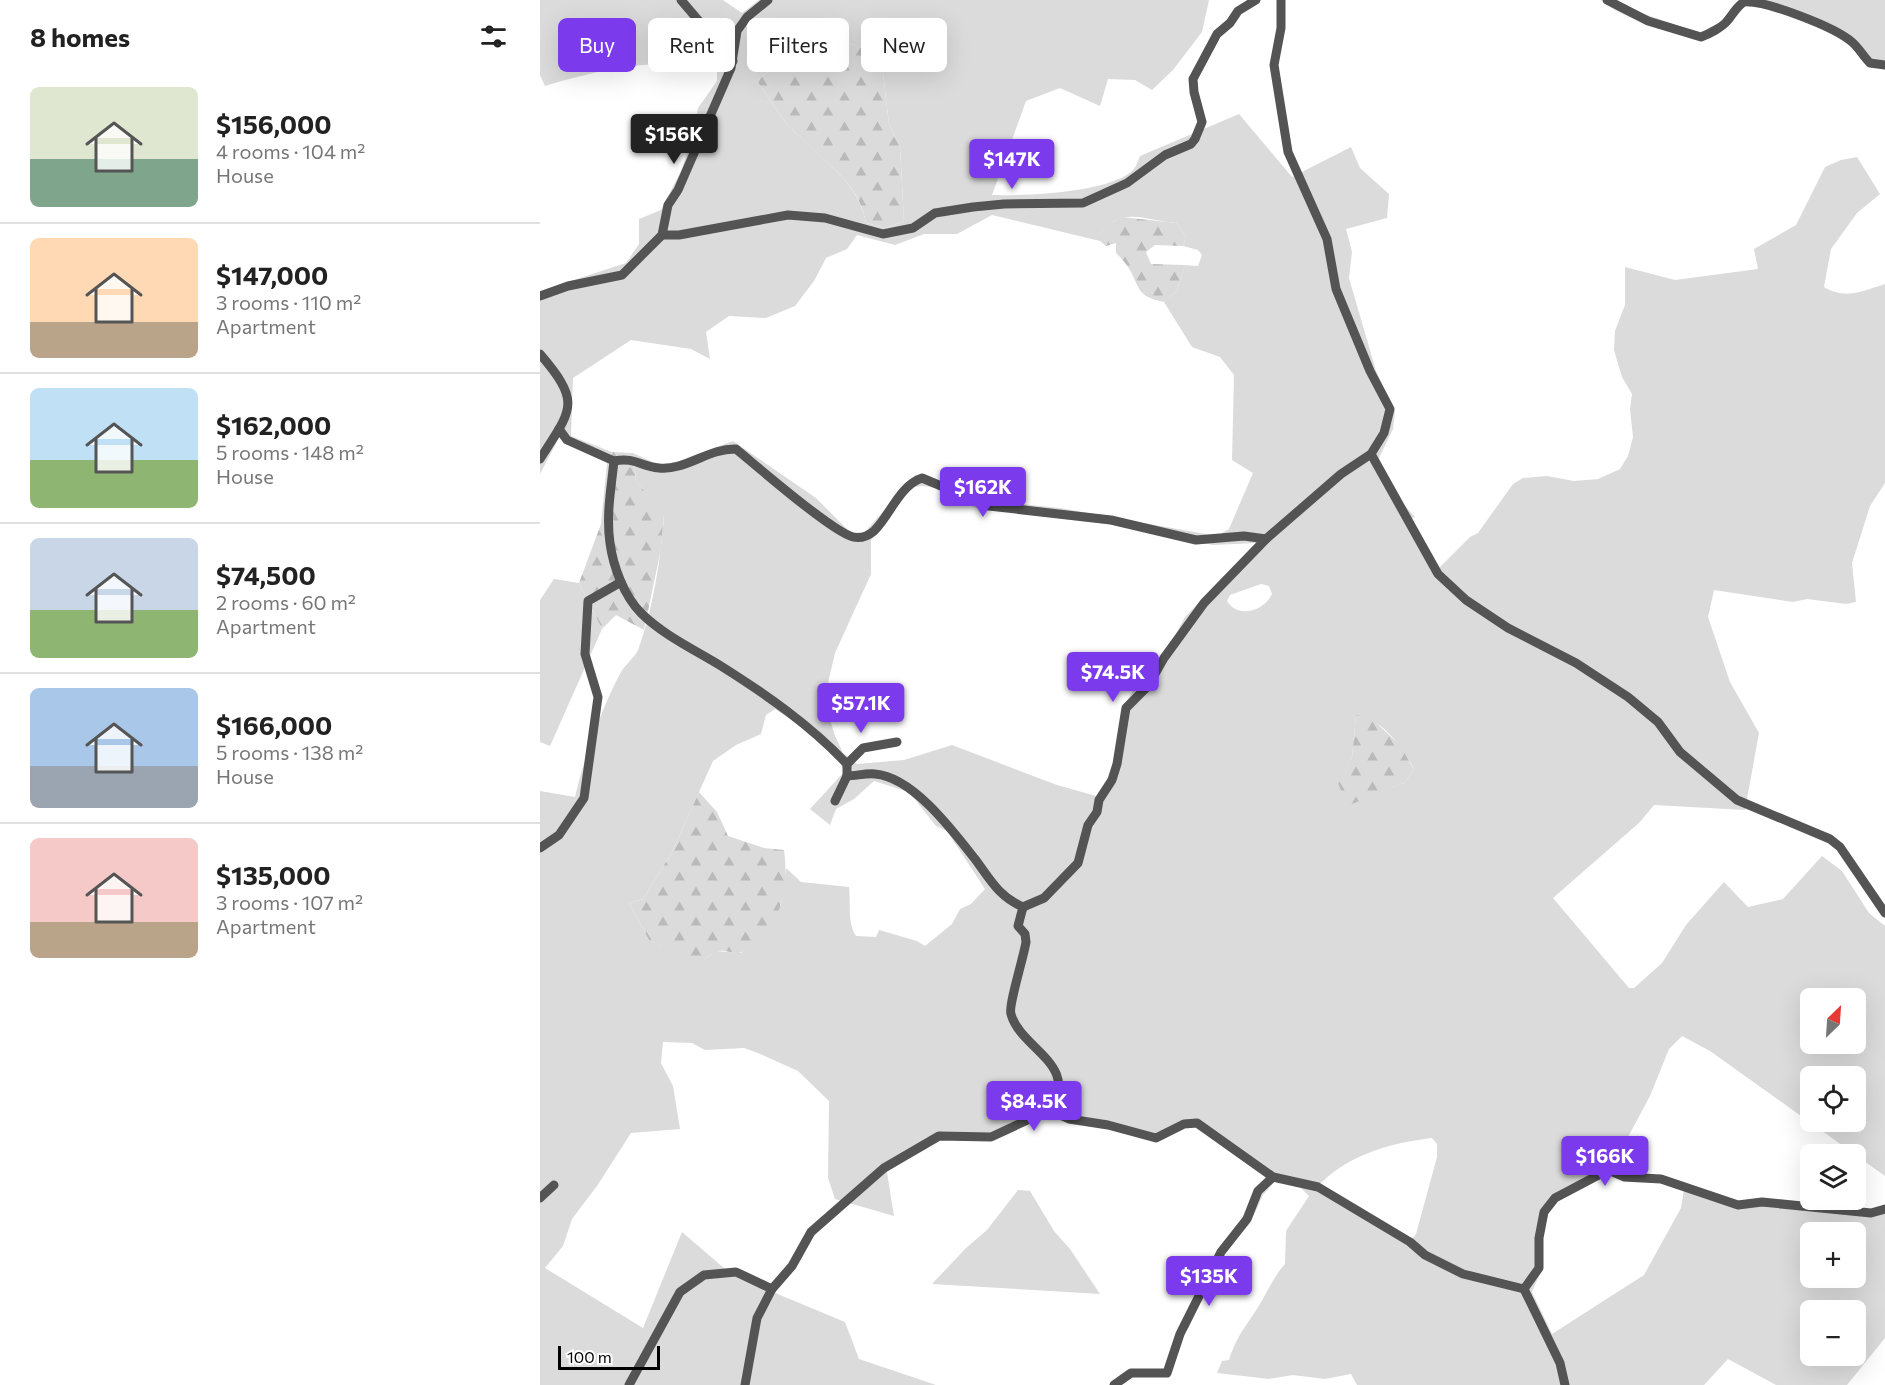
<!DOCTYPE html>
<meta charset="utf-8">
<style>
body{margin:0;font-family:Commissioner,sans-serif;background:#f6f6f6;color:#222;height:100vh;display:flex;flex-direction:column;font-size:22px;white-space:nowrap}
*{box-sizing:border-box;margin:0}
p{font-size:20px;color:#767676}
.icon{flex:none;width:33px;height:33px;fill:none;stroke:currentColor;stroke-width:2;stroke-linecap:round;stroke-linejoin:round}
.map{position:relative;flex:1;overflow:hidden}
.side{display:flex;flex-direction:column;background:#fff;width:540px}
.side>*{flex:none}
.banner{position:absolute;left:18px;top:18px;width:570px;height:54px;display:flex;gap:12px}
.needle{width:39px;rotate:25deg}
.tools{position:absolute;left:1260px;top:988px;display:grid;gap:12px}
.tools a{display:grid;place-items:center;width:66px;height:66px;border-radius:9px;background:#fff;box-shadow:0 6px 24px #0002;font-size:30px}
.scale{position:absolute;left:18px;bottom:15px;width:102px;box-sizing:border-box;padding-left:6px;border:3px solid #000;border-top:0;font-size:16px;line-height:21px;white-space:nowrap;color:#000;-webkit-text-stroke:4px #fff;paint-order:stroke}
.price{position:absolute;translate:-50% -51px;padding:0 14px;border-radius:6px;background:#7c3aed;color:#fff;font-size:20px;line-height:39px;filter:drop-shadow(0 2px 3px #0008)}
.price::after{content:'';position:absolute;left:50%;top:36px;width:18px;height:14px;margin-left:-9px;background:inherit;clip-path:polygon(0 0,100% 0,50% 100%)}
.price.active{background:#222;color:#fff}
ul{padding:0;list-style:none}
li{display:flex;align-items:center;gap:18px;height:150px;padding:0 30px}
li+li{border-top:2px solid #e0e0e0}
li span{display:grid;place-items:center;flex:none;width:168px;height:120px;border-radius:9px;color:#555}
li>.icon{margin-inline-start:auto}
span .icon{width:72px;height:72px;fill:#fffc;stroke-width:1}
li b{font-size:26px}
h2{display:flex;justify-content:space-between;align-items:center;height:72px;padding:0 30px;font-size:26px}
.chip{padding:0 21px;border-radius:9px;background:#fff;box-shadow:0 6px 24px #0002;font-size:21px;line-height:54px}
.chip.active{background:#7c3aed;color:#fff}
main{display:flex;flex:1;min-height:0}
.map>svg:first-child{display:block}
.green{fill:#dbdbdb;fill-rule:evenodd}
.forest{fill:url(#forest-firs)}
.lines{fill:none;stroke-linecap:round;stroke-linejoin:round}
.minor{stroke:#545454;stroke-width:9}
</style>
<main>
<section class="side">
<h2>8 homes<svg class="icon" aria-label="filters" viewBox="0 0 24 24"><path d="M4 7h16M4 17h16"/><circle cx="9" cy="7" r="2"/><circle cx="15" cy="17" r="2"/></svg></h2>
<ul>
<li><span style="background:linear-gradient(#dfe7d0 60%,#7fa58c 0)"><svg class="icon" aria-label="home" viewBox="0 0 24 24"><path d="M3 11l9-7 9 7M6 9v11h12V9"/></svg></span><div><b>$156,000</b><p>4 rooms · 104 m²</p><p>House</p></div></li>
<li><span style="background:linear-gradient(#ffd9b3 70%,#b9a48a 0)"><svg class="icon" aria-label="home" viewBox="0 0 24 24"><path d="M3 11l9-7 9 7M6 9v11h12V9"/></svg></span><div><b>$147,000</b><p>3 rooms · 110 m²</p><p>Apartment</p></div></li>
<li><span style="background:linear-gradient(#bfe0f5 60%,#8fb573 0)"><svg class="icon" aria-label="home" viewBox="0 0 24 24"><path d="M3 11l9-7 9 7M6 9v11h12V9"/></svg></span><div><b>$162,000</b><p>5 rooms · 148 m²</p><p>House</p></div></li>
<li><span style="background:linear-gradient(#c9d6e8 60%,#8fb573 0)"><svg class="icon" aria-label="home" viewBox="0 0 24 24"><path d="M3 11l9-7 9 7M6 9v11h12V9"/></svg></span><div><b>$74,500</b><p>2 rooms · 60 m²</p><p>Apartment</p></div></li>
<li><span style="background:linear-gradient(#a9c7e8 65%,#9aa5b1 0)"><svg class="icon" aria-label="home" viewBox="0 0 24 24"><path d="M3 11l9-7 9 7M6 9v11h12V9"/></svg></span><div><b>$166,000</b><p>5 rooms · 138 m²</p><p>House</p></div></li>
<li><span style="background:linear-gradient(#f6c9c9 70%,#b9a48a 0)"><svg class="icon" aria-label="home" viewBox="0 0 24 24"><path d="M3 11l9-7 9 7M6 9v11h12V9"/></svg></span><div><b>$135,000</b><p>3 rooms · 107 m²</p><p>Apartment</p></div></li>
</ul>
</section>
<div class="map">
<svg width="1345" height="1385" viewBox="0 0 1345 1385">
<defs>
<pattern id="forest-firs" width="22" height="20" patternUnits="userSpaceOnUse" patternTransform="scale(1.5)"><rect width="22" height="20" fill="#dbdbdb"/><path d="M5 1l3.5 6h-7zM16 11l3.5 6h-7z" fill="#bababa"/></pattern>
</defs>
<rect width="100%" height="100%" fill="#fff"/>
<!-- green -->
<g class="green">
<path d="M0,0H183L202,13L219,0H669L662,32L633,70L612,90L595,80L568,79L560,106L520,88L486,101L452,195C484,196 572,193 594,169C597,165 598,160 600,156L699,114L752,177L811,147L820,168L849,194L847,218L806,229L812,252L809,278L836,371L855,411L853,429L838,460L860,500L875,517L870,520L898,569L930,537L938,533L973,484L983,478L1007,476L1034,481L1058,479L1080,469L1088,456L1093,437L1090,409L1092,394L1082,377L1074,350L1075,331L1085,305V267L1135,280L1218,269L1214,249L1256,225L1285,167L1301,160L1317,157L1340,194L1317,213L1291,249L1284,287C1305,300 1323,291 1345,284V483L1330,506L1312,563L1316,602L1306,604L1267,599L1253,602L1174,590L1168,617L1190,682L1219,733L1205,810L1114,805L1100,822L1013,898L1089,988H1094L1122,963L1146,925L1184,882L1208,907L1243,899L1282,856L1302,871L1329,913L1345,926V1176L1170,1051L1142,1036L1129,1049L1110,1096L1074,1163L1079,1173L1122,1176L1198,1202L1221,1199L1331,1210L1345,1206V1338L1307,1385H1236L1188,1359L1164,1385H817L811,1374L785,1379L753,1375L729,1379L677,1373L682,1361L689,1360C698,1331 712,1320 725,1295C732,1283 736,1274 745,1264L746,1231L769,1196L761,1188L735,1181L723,1195L710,1223L683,1256L648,1329V1309L670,1269L677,1250L705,1218L716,1190L726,1177L719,1168L656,1126H645L617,1141L568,1128L528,1121L509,1113L452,1139L399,1138L347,1172L354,1216L295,1199L288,1178L289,1101L258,1071L218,1053L204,1048L165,1050L152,1043L123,1042L121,1063L133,1086L140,1129L91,1133L57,1186L32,1219L23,1246L5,1268L103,1328L142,1232L192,1275L305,1322L319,1359L396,1385H0V791L35,797C44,758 62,707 81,672C86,664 94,658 98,650C113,610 121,557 124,515L96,481L93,453L119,465L139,461L193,441L276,498L310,532L324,533L375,475L397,480L450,501L520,508L677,536L689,529L713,473L692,460L694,375L680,357L652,347L624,302L637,291L645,265L658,266L662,255L658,250L643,246L646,236L636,223C605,221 583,205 560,234V241L452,215L417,234H384L355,245L317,235L307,249L286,258L274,281L255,306L226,318L189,316L166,332L170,359L151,349L91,340L33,378L31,436L72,452L67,463L19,438L0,474V291L86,263L99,244V219L121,210L141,171L152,139L158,108L177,81V66C116,58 64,68 5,86L0,75ZM289,40L307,42L341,56L349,124L360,147L364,221L346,228L326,223C318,180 281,160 253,130C239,116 229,97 217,81L245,57ZM383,486L402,489L436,508L582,526L673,545L717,543L645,617L612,678L593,691L582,709L575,757L565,785L556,796L517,785L412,745L364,760L317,764L303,753L295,736L284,700L295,653L331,574V540L372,487ZM721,584L729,586L732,594C725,610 699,620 687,601L690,595ZM235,709C258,725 296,744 304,772L270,809L290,825L296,809L314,799L334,781L369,792L396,826L407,831L445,889L431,904L420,909L412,924L385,946L377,941L339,930L336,937L316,936C307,921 311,905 309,887L261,882L246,868L241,905L226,934L201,953L176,951L159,963L109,940L89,903L103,899L132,852L173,761L196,745L221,734L226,715ZM816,716C841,717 864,748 874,770L864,783L807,805L799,783L812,757ZM1270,999H1316V1044H1270ZM1270,1077H1316V1122H1270ZM892,1138L897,1144V1157L876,1234L870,1242L780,1184C810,1154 851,1143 892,1138ZM1068,1173L1084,1180L1121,1181L1144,1189L1141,1208L1104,1275L1012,1334L992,1292L1002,1269L1001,1239L1007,1214L1017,1200ZM1270,1233H1316V1278H1270ZM1270,1311H1316V1356H1270Z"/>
<path d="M1063,0L1160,33L1184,20L1200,0H1345V69C1299,38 1261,9 1204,6L1168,37C1141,31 1079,21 1063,0Z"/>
<polygon points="14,579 39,583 62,629 10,746 0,742 0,600"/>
<polygon points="478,1190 490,1191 514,1231 530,1249 560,1294 392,1284 426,1248 447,1230"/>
</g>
<!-- forest -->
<g class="forest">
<path d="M289,40L307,42L341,56L349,124L360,147L364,221L346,228L326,223C319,180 280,160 253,130C239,116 229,97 217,81L245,57Z"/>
<path d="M582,217L636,223L646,236L643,246L615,245L606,252L611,264L645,265L637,291L624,302C595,296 601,288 588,267C585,262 580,257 576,253V243L566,246L560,241V234L567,225Z"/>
<polygon points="72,452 93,453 96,481 124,514 121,549 104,630 76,615 62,629 39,583 61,524 67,463"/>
<polygon points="816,715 830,717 861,746 874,770 864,783 807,806 798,783 812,757"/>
<path d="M159,792L177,812L188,836L224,848L244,850C249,885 241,937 202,952C195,955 186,950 179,951C172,952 164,960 159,964L109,940L89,903L103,899L132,852Z"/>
</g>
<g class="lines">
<!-- minor -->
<g class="minor">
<polyline points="141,0 193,61"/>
<path d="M1067,0L1108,21L1161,37C1169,34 1183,27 1188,20C1193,14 1197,6 1204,2C1225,0 1295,27 1312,42C1319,48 1323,56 1330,63L1345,65"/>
<polyline points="122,235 139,235 248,215 285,218 343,234 373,228 395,213 433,207 464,204 543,203 587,183 625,155 651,144 655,139 662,122 654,92 653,79 677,34 690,23 698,11 716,0"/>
<polyline points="0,296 28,286 82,275 122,235 128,205 138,190 191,68 197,31 207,17 228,0"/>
<path d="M0,354C42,403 32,409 0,459"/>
<path d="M19,429L27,440L74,461C71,489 66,515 70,543C73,566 84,596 101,613C123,635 155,650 181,666C227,695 270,725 307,764V776L295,801"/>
<polyline points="831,454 898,574 926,600 968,628 1036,663 1088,697 1118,722 1140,752 1197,800 1290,839 1300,847 1345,913"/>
<path d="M74,461C95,457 100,466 119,468C145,471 169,448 196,449C218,467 291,531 313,537C321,539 328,536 334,531C351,514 359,486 382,478L449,506L571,520L656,540L704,536L726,539L801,474L831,454L844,433L850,409L830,371L796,289L787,239L748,152L734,65L741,28V0"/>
<polyline points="307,764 323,748 357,742"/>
<path d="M307,776C316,776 326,773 335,774C373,777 413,831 435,859C450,879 458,896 483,907L478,926L485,934L486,942C484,956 468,1006 471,1014C480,1049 542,1065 509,1110"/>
<polyline points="0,848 19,835 44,798 58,697 45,654 48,601 81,582"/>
<polyline points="483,907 504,898 538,863 548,825 557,812 559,800 572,780 577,764 586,708 608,686 624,658 664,603 726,539"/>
<polyline points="0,1198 14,1185"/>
<polyline points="984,1289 1020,1363 1025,1385"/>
<polyline points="89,1385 140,1292 164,1275 196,1272 232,1289"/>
<polyline points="205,1385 217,1318 232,1289 252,1266 271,1232 344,1168 399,1136 451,1137 509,1110 529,1119 568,1125 616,1138 644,1124 657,1123 733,1177 778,1187 870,1242 885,1255 923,1274 984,1289 999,1268 999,1238 1004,1212 1015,1198 1068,1170 1084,1177 1121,1179 1198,1205 1222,1202 1331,1213 1345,1209"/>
<polyline points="574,1385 591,1373 627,1373 640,1334 681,1252 707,1219 718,1191 733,1177"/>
</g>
</g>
</svg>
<div class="tools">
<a><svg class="needle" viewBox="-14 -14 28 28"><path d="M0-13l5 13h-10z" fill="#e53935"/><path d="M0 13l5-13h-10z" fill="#767676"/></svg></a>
<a><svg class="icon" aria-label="locate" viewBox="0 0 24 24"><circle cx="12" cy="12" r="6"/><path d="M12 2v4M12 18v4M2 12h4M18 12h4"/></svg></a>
<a><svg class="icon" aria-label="layers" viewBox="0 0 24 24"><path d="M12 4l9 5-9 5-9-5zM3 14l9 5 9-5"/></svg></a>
<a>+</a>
<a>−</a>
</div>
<div class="scale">100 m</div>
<b class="price active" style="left:134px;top:165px">$156K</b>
<b class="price" style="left:472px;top:190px">$147K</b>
<b class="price" style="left:443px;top:518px">$162K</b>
<b class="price" style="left:573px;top:703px">$74.5K</b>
<b class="price" style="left:321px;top:734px">$57.1K</b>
<b class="price" style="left:494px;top:1132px">$84.5K</b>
<b class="price" style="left:1065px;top:1187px">$166K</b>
<b class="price" style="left:669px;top:1307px">$135K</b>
<div class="banner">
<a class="chip active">Buy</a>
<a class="chip">Rent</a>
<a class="chip">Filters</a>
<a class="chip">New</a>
</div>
</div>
</main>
